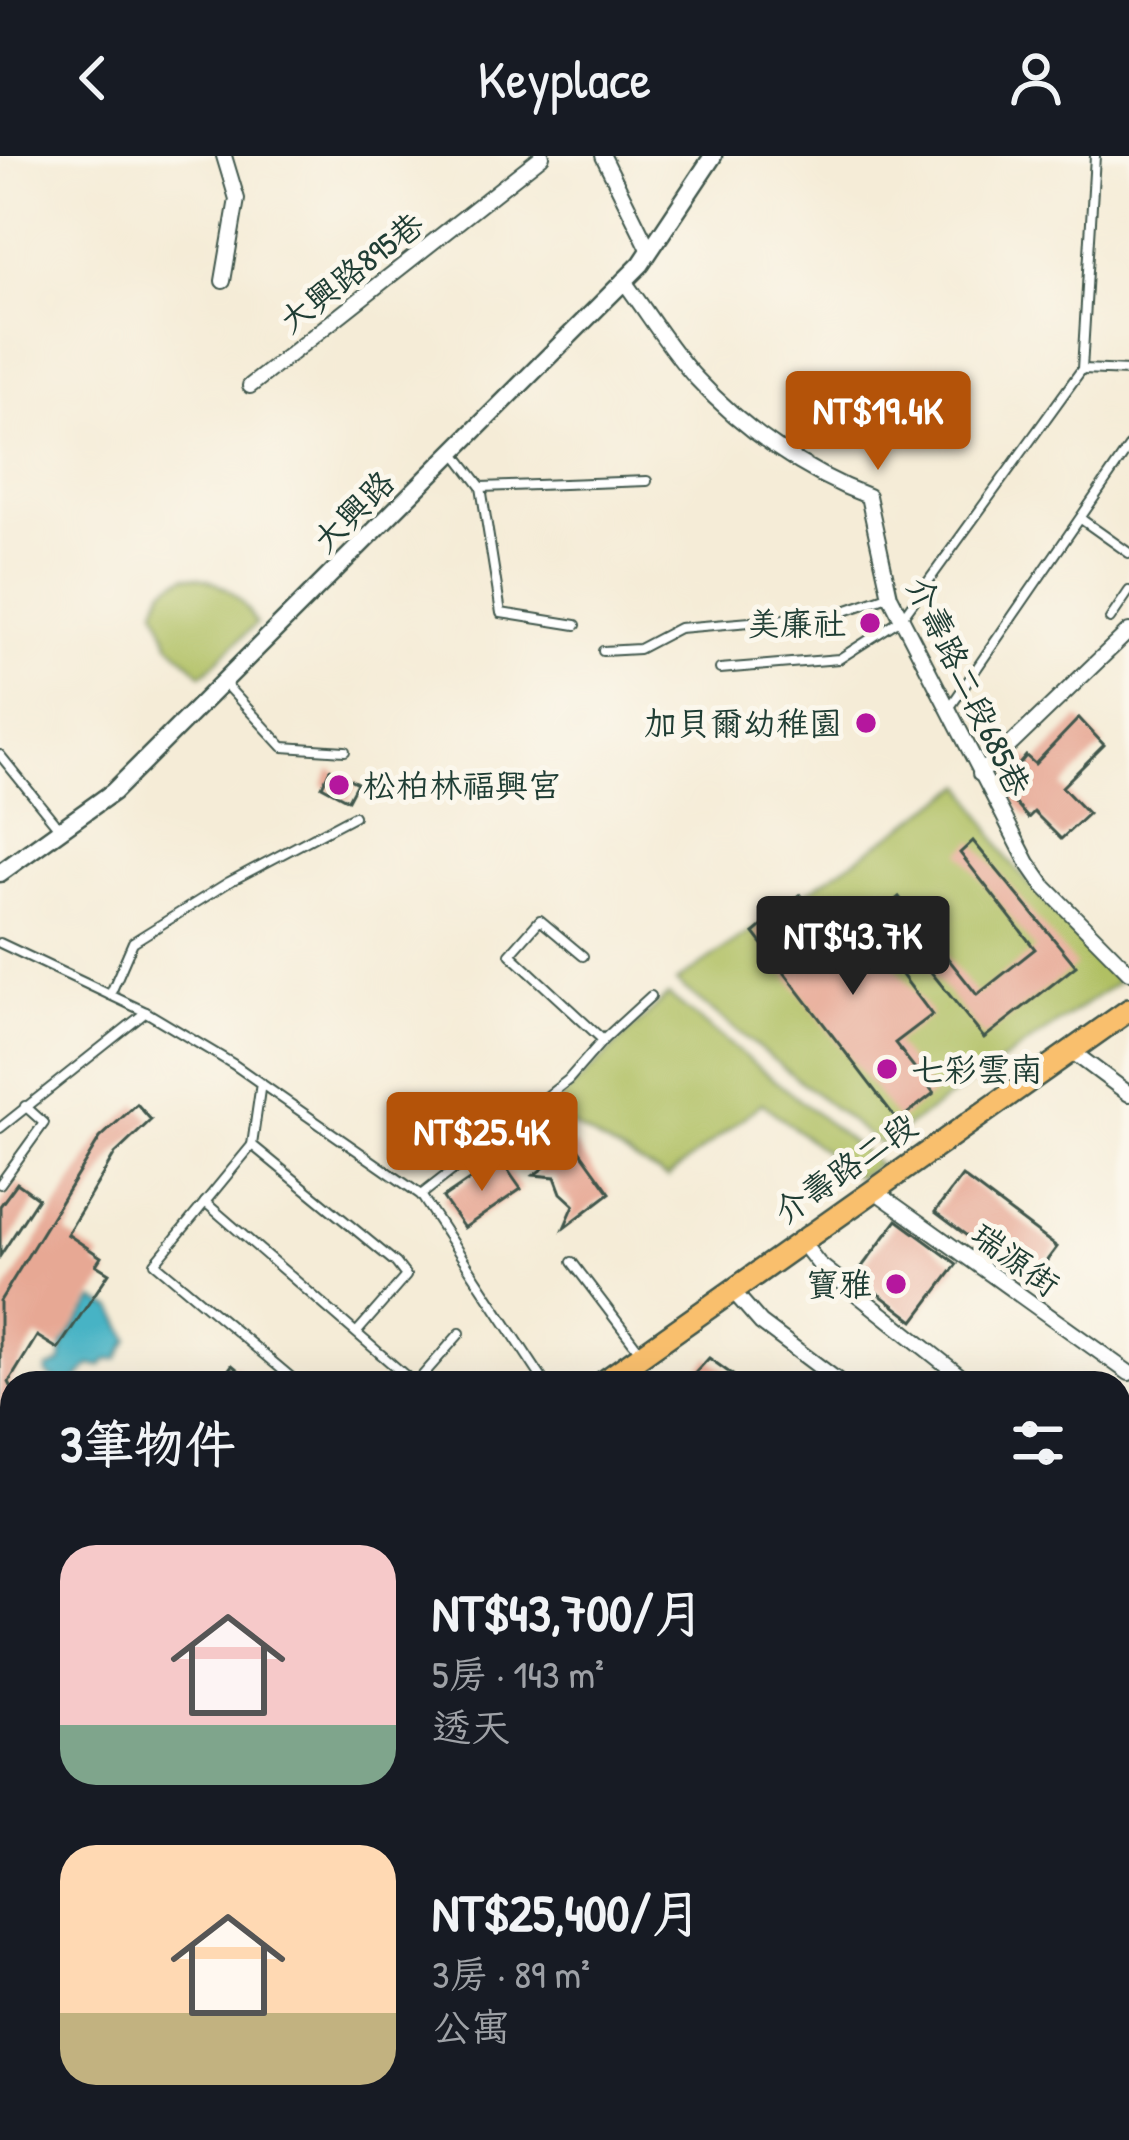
<!DOCTYPE html>
<html lang="zh-TW">
<meta charset="utf-8">
<style>
body{margin:0;font-family:"Patrick Hand","LXGW WenKai TC",sans-serif;background:#20242c;color:#f1f3f6;height:100vh;display:flex;flex-direction:column;font-size:45px;white-space:nowrap}
*{box-sizing:border-box;margin:0}
p{font-size:39px;color:#9ea1a6}
.icon{flex:none;width:66px;height:66px;fill:none;stroke:currentColor;stroke-width:2;stroke-linecap:round;stroke-linejoin:round}
.map{position:relative;flex:1;overflow:hidden}
.side{position:absolute;left:0px;top:1215px;width:1131px;height:771px;display:flex;flex-direction:column;background:#171b24;border-radius:36px 36px 0 0;box-shadow:0 12px 48px #0002}
.side>*{flex:none}
.price{position:absolute;translate:-50% -102px;padding:0 27px;border-radius:12px;background:#b45309;color:#fff;font-size:39px;line-height:78px;filter:drop-shadow(0 3px 6px #0008)}
.price::after{content:'';position:absolute;left:50%;top:72px;width:36px;height:27px;margin-left:-18px;background:inherit;clip-path:polygon(0 0,100% 0,50% 100%)}
.price.active{background:#222;color:#fff}
ul{padding:0;list-style:none}
li{display:flex;align-items:center;gap:36px;height:300px;padding:0 60px}
li span{display:grid;place-items:center;flex:none;width:336px;height:240px;border-radius:36px;color:#555}
li>.icon{margin-inline-start:auto}
span .icon{width:144px;height:144px;fill:#fffc;stroke-width:1}
li b{font-size:51px}
h2{display:flex;justify-content:space-between;align-items:center;height:144px;padding:0 60px;font-size:51px}
header{display:flex;justify-content:space-between;align-items:center;height:156px;padding:0 60px;background:#171b24;font-size:54px;font-weight:600}
.map>svg:first-child{display:block}
.green{fill:#b0c063;stroke:#687e4c;stroke-width:3}
.water{fill:#47b3c5;stroke:#33787c;stroke-width:3}
.lines{fill:none;stroke-linecap:round;stroke-linejoin:round}
.stream{stroke:#47b3c5;stroke-width:4.5}
.building{fill:#e7a894}
.service-casing{stroke:#3f574c;stroke-width:12}
.minor-casing{stroke:#3f574c;stroke-width:18}
.tertiary-casing{stroke:#3f574c;stroke-width:21}
.primary-casing{stroke:#3f574c;stroke-width:26}
.service{stroke:#fff;stroke-width:8}
.minor{stroke:#fff;stroke-width:14}
.tertiary{stroke:#fff;stroke-width:16}
.primary{stroke:#f9bf6d;stroke-width:21}
.poi-dot{fill:#b5179e;stroke:#fbf7ec;stroke-width:4.5}
.labels{text-anchor:middle;dominant-baseline:central;stroke-width:10;stroke-linejoin:round;paint-order:stroke}
.street-label{font-size:33px;fill:#1f3d34;stroke:#fbf7ec}
.poi-label{font-size:33px;fill:#1f3d34;stroke:#fbf7ec;text-anchor:end}
</style>
<header><svg class="icon" aria-label="back" viewBox="0 0 24 24"><path d="M15 5l-7 7 7 7"/></svg>Keyplace<svg class="icon" aria-label="person" viewBox="0 0 24 24"><circle cx="12" cy="8" r="4"/><path d="M4 21q1-7 8-7t8 7"/></svg></header>
<div class="map">
<svg width="1129" height="1984" viewBox="0 0 1129 1984">
<rect width="100%" height="100%" fill="#fbf7ec"/>
<filter id="ink" filterUnits="userSpaceOnUse"><feTurbulence type="fractalNoise" baseFrequency=".00833" numOctaves="2"/><feDisplacementMap in="SourceGraphic" scale="24" xChannelSelector="R" yChannelSelector="G"/><feConvolveMatrix kernelMatrix="1 2 1 2 8 2 1 2 1" color-interpolation-filters="sRGB"/></filter>
<filter id="wash" filterUnits="userSpaceOnUse"><feTurbulence type="fractalNoise" baseFrequency=".004" numOctaves="4" result="noise"/><feDisplacementMap in="SourceGraphic" scale="48" xChannelSelector="R" yChannelSelector="G"/><feGaussianBlur stdDeviation="2.7" result="paint"/><feColorMatrix in="noise" values="0 0 0 0 0 0 0 0 0 0 0 0 0 0 0 0 0 1.4 0 .05"/><feComposite in="paint" operator="in"/></filter>
<g filter="url(#wash)">
<rect width="100%" height="100%" fill="#f5ecd7"/>
<!-- green -->
<g class="green">
<path d="M186,420C218,422 241,438 256,468L202,519L169,487L156,452L163,433Z"/>
<polygon points="964,629 1008,704 1118,826 880,989 676,826"/>
<polygon points="668,839 879,1008 857,1021 762,947 667,1022 548,956"/>
</g>
<!-- water -->
<polygon class="water" points="94,1144 114,1153 129,1183 118,1203 107,1204 101,1210 90,1209 73,1227 59,1227 47,1218 47,1213 61,1207 63,1189"/>
<g class="lines">
<!-- stream -->
<g class="stream">
<polyline points="1119,1423 1129,1430"/>
<polyline points="1119,1834 1129,1836"/>
<polyline points="1015,1984 1017,1974"/>
</g>
</g>
<g id="blocks">
<!-- building -->
<g class="building">
<polygon points="1079,562 1104,589 1062,631 1088,658 1061,683 1034,656 1028,662 1008,639 1010,619 1026,600 1035,608"/>
<polygon points="330,613 357,627 348,644 322,630"/>
<polygon points="973,685 1076,810 984,882 882,755 899,741 977,839 1035,793 960,697"/>
<polygon points="800,739 832,780 857,759 932,859 895,887 934,937 898,965 754,777"/>
<polygon points="137,948 151,964 115,998 67,1078 101,1101 96,1109 109,1117 58,1193 37,1180 9,1226 12,1232 12,1409 0,1396 0,1145 100,982"/>
<polygon points="575,988 610,1037 564,1072 574,1049 561,1037 555,1021 534,1019"/>
<polygon points="500,1003 521,1033 464,1072 443,1042"/>
<polygon points="962,1020 1057,1091 1030,1127 935,1056"/>
<polygon points="17,1027 38,1042 0,1100 0,1050"/>
<polygon points="897,1064 957,1108 914,1165 855,1120"/>
<polygon points="709,1202 744,1227 686,1227"/>
<polygon points="232,1209 254,1227 219,1227"/>
<polygon points="12,1710 12,1798 0,1781 0,1719"/>
</g>
</g>
</g>
<g filter="url(#ink)">
<use href="#blocks" fill-opacity="0" stroke="#3f574c" stroke-width="3"/>
<g class="lines">
<defs>
<g id="service">
<polyline points="1083,213 1129,215"/>
<polyline points="455,297 481,331 501,457 576,469"/>
<polyline points="481,331 647,325"/>
<polyline points="1081,363 1129,397"/>
<polyline points="1110,463 1129,435"/>
<polyline points="603,495 639,493 679,472 833,459 888,440"/>
<polyline points="720,513 839,503 901,463 1082,213 1095,0"/>
<polyline points="225,528 283,591 345,595"/>
<polyline points="948,554 1129,291"/>
<polyline points="0,599 59,672"/>
<polyline points="0,787 146,856 233,908 421,1039 545,1227"/>
<polyline points="583,800 540,764 510,798 603,884"/>
<polyline points="110,839 133,786 229,726 354,660"/>
<polyline points="0,972 146,856"/>
<polyline points="252,989 155,1107 298,1227"/>
<polyline points="252,989 396,1107 406,1120 357,1176"/>
<polyline points="252,989 261,927"/>
<polyline points="0,1028 44,967 25,950"/>
<polyline points="421,1039 568,924 603,884 651,840"/>
<polyline points="205,1046 414,1227"/>
<polyline points="572,1106 641,1197"/>
<polyline points="416,1227 460,1177"/>
<polyline points="0,1473 12,1484"/>
<polyline points="0,1554 12,1541"/>
<polyline points="388,1974 395,1984"/>
<polyline points="469,1974 476,1984"/>
<polyline points="542,1974 549,1984"/>
<polyline points="617,1974 625,1984"/>
<polyline points="368,1984 382,1974"/>
<polyline points="746,1984 755,1974"/>
</g>
<g id="minor">
<polyline points="603,0 650,95"/>
<path d="M623,124C648,157 669,193 697,223C742,272 806,317 868,340L890,440L1028,707L1044,730L1129,816"/>
<polyline points="223,125 237,43 224,0"/>
<polyline points="250,230 542,0"/>
<polyline points="980,618 1129,475"/>
<polyline points="1070,894 1129,938"/>
<polyline points="872,1033 1129,1217"/>
<polyline points="800,1084 819,1108 969,1227"/>
<polyline points="732,1134 761,1167 841,1227"/>
<polyline points="0,1599 12,1615"/>
<polyline points="0,1819 12,1836"/>
<polyline points="291,1974 298,1984"/>
<polyline points="1116,1974 1129,1982"/>
</g>
<polyline id="tertiary" points="0,717 113,636 641,108 713,0"/>
<g id="primary">
<polyline points="602,1227 1129,854"/>
<polyline points="0,1669 12,1661"/>
</g>
</defs>
<!-- service casing -->
<use href="#service" class="service-casing"/>
<!-- minor casing -->
<use href="#minor" class="minor-casing"/>
<!-- tertiary casing -->
<use href="#tertiary" class="tertiary-casing"/>
<!-- primary casing -->
<use href="#primary" class="primary-casing"/>
<!-- service -->
<use href="#service" class="service"/>
<!-- minor -->
<use href="#minor" class="minor"/>
<!-- tertiary -->
<use href="#tertiary" class="tertiary"/>
<!-- primary -->
<use href="#primary" class="primary"/>
</g>
</g>
<!-- markers -->
<g class="poi-dot">
<circle cx="870" cy="467" r="12"/>
<circle cx="866" cy="567" r="12"/>
<circle cx="339" cy="629" r="12"/>
<circle cx="887" cy="913" r="12"/>
<circle cx="896" cy="1128" r="12"/>
</g>
<g class="labels">
<!-- street labels -->
<g class="street-label">
<text transform="translate(351 116) rotate(-38)">大興路895巷</text>
<text transform="translate(353 355) rotate(-45)">大興路</text>
<text transform="translate(969 530) rotate(64)">介壽路二段685巷</text>
<text transform="translate(845 1012) rotate(-35)">介壽路二段</text>
<text transform="translate(1016 1103) rotate(36)">瑞源街</text>
</g>
<!-- poi labels -->
<g class="poi-label">
<text x="846" y="467">美廉社</text>
<text x="842" y="567">加貝爾幼稚園</text>
<text x="363" y="629" text-anchor="start">松柏林福興宮</text>
<text x="911" y="913" text-anchor="start">七彩雲南</text>
<text x="872" y="1128">寶雅</text>
</g>
</g>
</svg>
<b class="price" style="left:878px;top:317px">NT$19.4K</b>
<b class="price active" style="left:853px;top:842px">NT$43.7K</b>
<b class="price" style="left:482px;top:1038px">NT$25.4K</b>
<section class="side">
<h2>3筆物件<svg class="icon" aria-label="filters" viewBox="0 0 24 24"><path d="M4 7h16M4 17h16"/><circle cx="9" cy="7" r="2"/><circle cx="15" cy="17" r="2"/></svg></h2>
<ul>
<li><span style="background:linear-gradient(#f6c9c9 75%,#7fa58c 0)"><svg class="icon" aria-label="home" viewBox="0 0 24 24"><path d="M3 11l9-7 9 7M6 9v11h12V9"/></svg></span><div><b>NT$43,700/月</b><p>5房 · 143 m²</p><p>透天</p></div></li>
<li><span style="background:linear-gradient(#ffd9b3 70%,#c2b280 0)"><svg class="icon" aria-label="home" viewBox="0 0 24 24"><path d="M3 11l9-7 9 7M6 9v11h12V9"/></svg></span><div><b>NT$25,400/月</b><p>3房 · 89 m²</p><p>公寓</p></div></li>
</ul>
</section>
</div>
